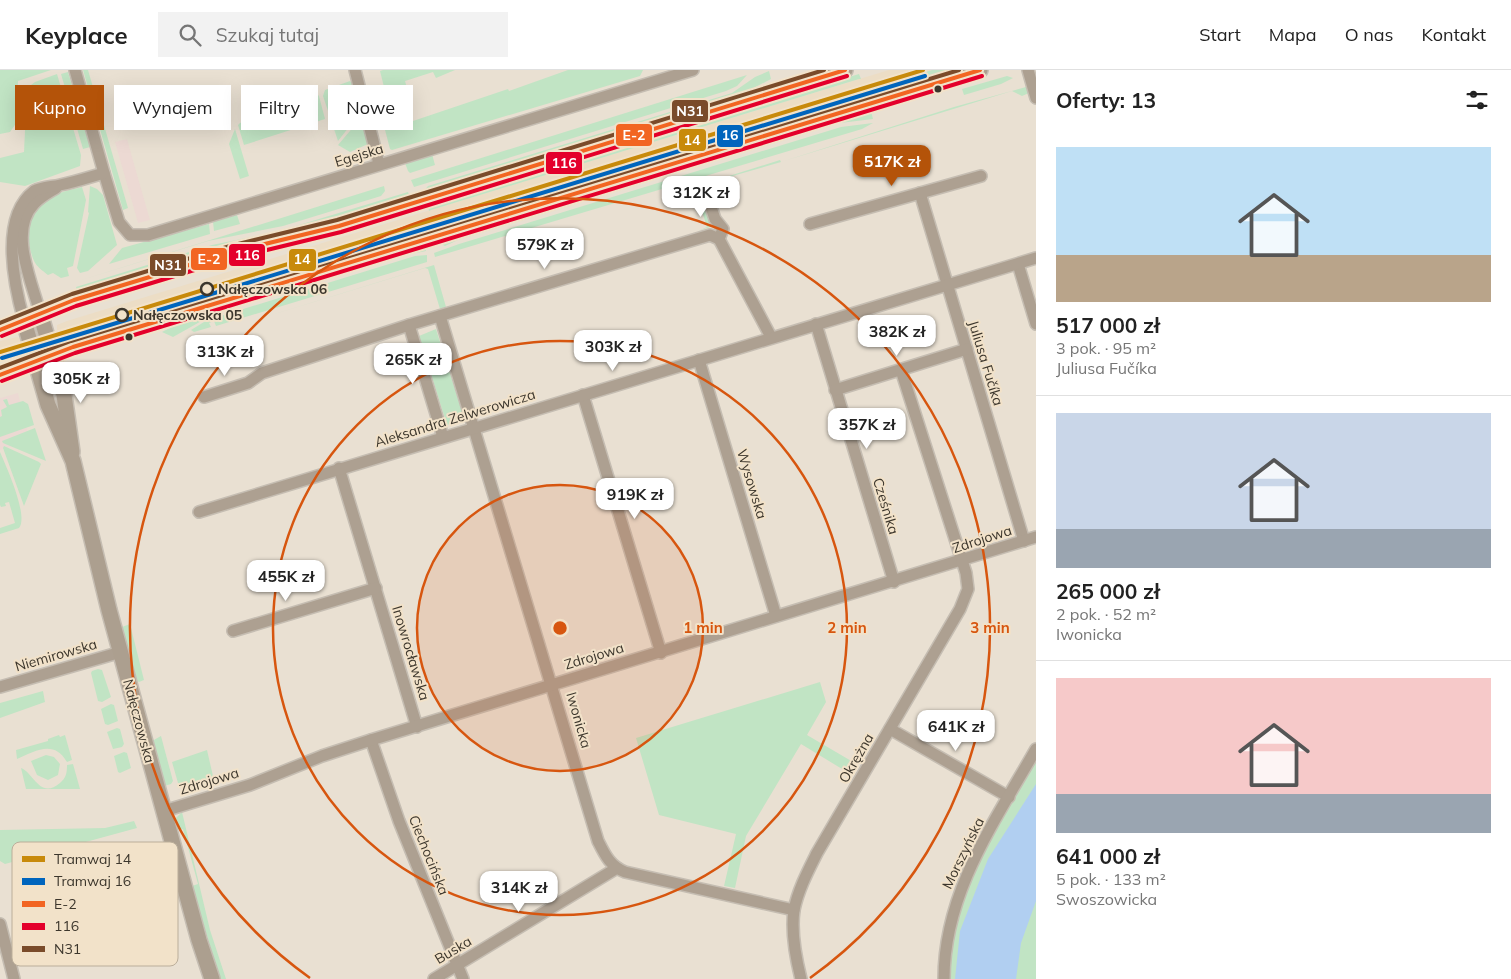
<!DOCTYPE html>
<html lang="pl">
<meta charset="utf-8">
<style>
body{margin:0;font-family:Mulish,sans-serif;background:#f2f2f2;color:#222;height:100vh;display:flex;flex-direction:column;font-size:19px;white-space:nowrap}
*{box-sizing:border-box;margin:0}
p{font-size:16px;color:#767676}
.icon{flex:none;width:28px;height:28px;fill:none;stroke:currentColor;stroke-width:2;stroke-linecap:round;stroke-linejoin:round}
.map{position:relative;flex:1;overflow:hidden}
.sheet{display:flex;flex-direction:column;background:#fff;width:475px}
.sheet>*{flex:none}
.top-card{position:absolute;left:15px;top:15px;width:475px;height:45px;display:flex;gap:10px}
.price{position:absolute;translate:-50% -42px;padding:0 11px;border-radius:10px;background:#fff;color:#222;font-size:16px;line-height:32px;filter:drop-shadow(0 1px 2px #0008)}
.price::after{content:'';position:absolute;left:50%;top:30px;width:15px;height:11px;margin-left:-8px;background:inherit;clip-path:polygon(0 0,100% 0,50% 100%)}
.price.active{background:#b45309;color:#fff}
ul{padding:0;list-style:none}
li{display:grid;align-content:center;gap:10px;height:265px;padding:0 20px}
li+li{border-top:1px solid #e0e0e0}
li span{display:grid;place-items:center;height:155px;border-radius:0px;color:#555}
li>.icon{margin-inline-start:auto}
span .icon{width:90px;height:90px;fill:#fffc;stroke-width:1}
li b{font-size:21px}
h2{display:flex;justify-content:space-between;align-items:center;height:60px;padding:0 20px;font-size:21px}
.chip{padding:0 18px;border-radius:0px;background:#fff;box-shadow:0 5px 20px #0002;font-size:18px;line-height:45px}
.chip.active{background:#b45309;color:#fff}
header{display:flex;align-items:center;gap:30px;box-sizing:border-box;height:70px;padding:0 25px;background:#fff;border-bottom:1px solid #e0e0e0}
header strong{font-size:24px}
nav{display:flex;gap:28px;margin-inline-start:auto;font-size:18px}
.search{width:350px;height:45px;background:#f2f2f2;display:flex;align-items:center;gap:12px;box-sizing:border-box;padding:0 18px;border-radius:0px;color:#767676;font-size:19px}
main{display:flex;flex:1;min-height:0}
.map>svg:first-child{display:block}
.commercial{fill:#ecd9d3}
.built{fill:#ecddc5}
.green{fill:#c1e4c4}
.water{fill:#b1cff1}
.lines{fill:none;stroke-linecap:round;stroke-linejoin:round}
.street-casing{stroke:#c5bdb2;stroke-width:14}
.secondary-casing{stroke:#c5bdb2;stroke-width:18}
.street{stroke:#ada091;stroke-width:11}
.secondary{stroke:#ac9f8f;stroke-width:15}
.bus-1-casing{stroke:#f2e2c9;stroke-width:8}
.bus-2-casing{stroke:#f2e2c9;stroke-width:8}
.bus-3-casing{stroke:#f2e2c9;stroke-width:8}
.bus-1{stroke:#f26522;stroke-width:4}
.bus-2{stroke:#e4002b;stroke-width:4}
.bus-3{stroke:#7a4b2a;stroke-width:4}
.tram-1-casing{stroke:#f2e2c9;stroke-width:8}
.tram-2-casing{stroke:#f2e2c9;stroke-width:8}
.tram-1{stroke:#c88a0b;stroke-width:4}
.tram-2{stroke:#0065bd;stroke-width:4}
.ring{fill:none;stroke:#d7560f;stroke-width:2.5}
.bus-dot{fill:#3c362c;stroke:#f2e2c9;stroke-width:2}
.stop-dot{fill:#f2e2c9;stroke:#3c362c;stroke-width:2.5}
.labels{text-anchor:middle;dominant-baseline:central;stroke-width:4;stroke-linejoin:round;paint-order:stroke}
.street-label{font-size:14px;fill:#3c362c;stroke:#f2e2c9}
.stop-label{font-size:14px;font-weight:bold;fill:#3c362c;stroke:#f2e2c9;text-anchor:start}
.key{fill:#f2e2c9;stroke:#bbae9a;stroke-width:1}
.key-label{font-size:14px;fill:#3c362c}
.centre{fill:#d7560f;stroke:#f2e2c9;stroke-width:2.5}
.ring-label{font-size:15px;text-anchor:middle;font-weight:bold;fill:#d7560f;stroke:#f2e2c9;stroke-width:4;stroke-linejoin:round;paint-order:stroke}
.line-badge{stroke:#f2e2c9;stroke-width:2}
.badge-label{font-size:14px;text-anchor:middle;font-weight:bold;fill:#fff}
</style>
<header>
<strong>Keyplace</strong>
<div class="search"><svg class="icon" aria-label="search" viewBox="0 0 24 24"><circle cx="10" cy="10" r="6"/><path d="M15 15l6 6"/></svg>Szukaj tutaj</div>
<nav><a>Start</a><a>Mapa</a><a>O nas</a><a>Kontakt</a></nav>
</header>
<main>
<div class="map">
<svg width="1036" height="909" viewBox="0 0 1036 909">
<rect width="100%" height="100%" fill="#e9e0d2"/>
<!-- commercial -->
<g class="commercial">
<polygon points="127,69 150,150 138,153 115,72"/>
<polygon points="18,323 30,371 0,380 0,328"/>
</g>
<!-- built -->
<g class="built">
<polygon points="889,0 932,0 89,259 59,266 57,264 57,255 67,251"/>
<polygon points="17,267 21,269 23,277 0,286 0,271"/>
</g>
<!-- green -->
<g class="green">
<polygon points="0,0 51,0 18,11 17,52 10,62 0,64"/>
<polygon points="83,0 88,0 128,138 123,140"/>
<polygon points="383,0 455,0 436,8 433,2 405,11 407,18 386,25 380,1"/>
<polygon points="568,0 643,0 640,6 392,80 390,79 378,33 409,22 412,30 403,34 410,52 508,19 509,21"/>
<polygon points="932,0 955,0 884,22 882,16"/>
<polygon points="769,1 771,9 742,24 423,122 428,116 732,23 755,7"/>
<polygon points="68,2 90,77 83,79 61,4"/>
<polygon points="57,4 81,85 80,96 25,116 0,112 0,88 24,82 27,18 35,12"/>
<polygon points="859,4 861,9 859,9 431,140 429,141 428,137"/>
<polygon points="747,5 737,16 726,21 414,117 411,110"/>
<polygon points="1007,6 1013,8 1001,14 964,25 962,19"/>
<polygon points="350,11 356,18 360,43 338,71 323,26 325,20"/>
<polygon points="1026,17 1029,23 1022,26 1012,21 784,91 954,37"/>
<polygon points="864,21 866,27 435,159 433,153"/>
<polygon points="317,24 319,26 325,49 244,75 238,55 240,53"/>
<polygon points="871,41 873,49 840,53 458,170 445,176 439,173"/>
<polygon points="361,48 368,74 350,82 338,75"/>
<polygon points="873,53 862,59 435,187 434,183 459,174 841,57"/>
<polygon points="235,59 249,106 240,109 229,74"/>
<polygon points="432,84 435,95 410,103 408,101 405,93"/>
<polygon points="780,90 781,92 722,109 725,120 703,126 713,156 698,161 707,157 694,117"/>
<polygon points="90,116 97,119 103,125 117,175 88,201 80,203 77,198 89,143 88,142"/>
<polygon points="384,116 385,121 381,126 283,156 208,171 75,212"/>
<path d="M82,117L86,130L73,196L67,198L69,206L61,208L53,203L48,205C43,201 36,196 34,191C25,170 25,143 45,130C56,123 69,120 82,117Z"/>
<polygon points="408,122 410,127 329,152 223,177 77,221 76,217 212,175 276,162"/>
<polygon points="237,145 240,154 214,161 213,152"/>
<polygon points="209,154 210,164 109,194 122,178"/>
<polygon points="425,177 426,181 411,184 214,244 173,267 162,262 185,250"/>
<polygon points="427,185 427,192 216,256 214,251 209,253 211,257 194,262 191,260 204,252 224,245 415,186"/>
<polygon points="434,195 446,237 440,239 428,199 425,198 248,252"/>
<polygon points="436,259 464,348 447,355 419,266"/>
<polygon points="7,329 9,335 23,331 28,334 34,355 0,367 0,347 2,346 1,340 7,337 3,330"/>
<polygon points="35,358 46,391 3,373 2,371"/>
<polygon points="4,376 39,392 41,394 24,436 3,378"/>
<path d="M0,382C6,396 29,446 19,458L0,464V458L15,453L9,432L5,433L6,436L1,437L0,435Z"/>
<polygon points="130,554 144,610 139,612 136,610 122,557"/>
<polygon points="98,599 102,600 111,627 102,632 98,631 91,603 92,601"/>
<polygon points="820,612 826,632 807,665 853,692 847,702 801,674 746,766 735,818 724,816 736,764 659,745 636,668"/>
<polygon points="43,621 45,632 0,648 0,633"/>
<polygon points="111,634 114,635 118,651 108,655 105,654 101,639"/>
<polygon points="117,658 120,659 124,674 122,677 113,679 107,662"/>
<path d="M59,665L60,667L65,665L72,690L67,692C54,669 35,681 17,689L16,680L48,671V669Z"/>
<polygon points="161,666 173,711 171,714 164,716 152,671"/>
<polygon points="207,680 213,706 203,718 194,721 178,713 172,692"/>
<polygon points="124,682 127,683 131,698 120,703 118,702 114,686"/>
<polygon points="46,685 54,687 60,694 58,705 48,710 37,705 31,691"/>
<path d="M1036,689V909H950C940,840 1003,747 1036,689Z"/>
<path d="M73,694L80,719H26L21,698C34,703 40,730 60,713C66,708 67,703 67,695Z"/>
<polygon points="182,742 210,860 226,909 220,909 192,816 198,814 183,759 175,760 174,750"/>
<polygon points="134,751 137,758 5,794 0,791 0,760 105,758"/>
</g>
<!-- water -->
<polygon class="water" points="1036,714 1036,831 1021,873 1016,909 955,909 960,861 988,789"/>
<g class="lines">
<defs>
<g id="street">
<polyline points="355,0 379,94"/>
<polyline points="1028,0 1036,28"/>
<polyline points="104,103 119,152 130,165 148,165 693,0"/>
<polyline points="920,123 1024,471"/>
<polyline points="708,128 715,149 723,159 719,169"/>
<polyline points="810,154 981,106"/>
<polyline points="1018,194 1036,254"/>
<path d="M40,243C32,212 8,161 34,134C40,127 48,123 56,118"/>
<path d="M440,246L598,771C605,785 610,796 625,802L794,840"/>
<path d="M24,251C13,211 0,147 34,121C42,117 51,117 60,115C75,112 90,107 104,103L75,0"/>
<polyline points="816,254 894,512"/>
<polyline points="409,255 443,367"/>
<polyline points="699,290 776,546"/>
<polyline points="835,320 967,279"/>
<polyline points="583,325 661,583"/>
<polyline points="204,327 248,313 262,303 409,255 710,165 719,169 771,267"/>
<polyline points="339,398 417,657"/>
<polyline points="199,442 1036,188"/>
<polyline points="233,561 376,518"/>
<polyline points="0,617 121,582"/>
<polyline points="890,659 1009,727"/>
<polyline points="371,670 399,751 463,909"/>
<polyline points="164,741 250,715 322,686 371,670 1036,467"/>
<polyline points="0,854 14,909"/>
<polyline points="434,909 617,798"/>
<path d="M801,909C796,889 791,861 794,840C798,820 808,801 817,783L960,539L968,519L966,503L901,300"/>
<path d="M944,909C944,822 995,751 1036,679"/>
</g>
<g id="secondary">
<polyline points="40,243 64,325 72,382"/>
<polyline points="24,251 48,335 73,391 109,540 199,870 212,909"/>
<polyline points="0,260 74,230 232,182 339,156 845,0"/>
<polyline points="0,305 73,277 980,0"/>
</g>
</defs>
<!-- street casing -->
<use href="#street" class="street-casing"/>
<!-- secondary casing -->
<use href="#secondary" class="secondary-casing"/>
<!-- street -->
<use href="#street" class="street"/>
<!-- secondary -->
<use href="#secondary" class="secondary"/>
<defs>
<g id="bus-1">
<polyline points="0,260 74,230 232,182 339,156 845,0"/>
<polyline points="0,305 73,277 980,0"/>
</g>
<g id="bus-2">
<polyline points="2,266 76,236 234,188 341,162 847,6"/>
<polyline points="2,311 75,283 982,6"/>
</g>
<g id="bus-3">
<polyline points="0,253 72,224 230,176 337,150 824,0"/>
<polyline points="0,298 71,271 959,0"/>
</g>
</defs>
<!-- bus-1 casing -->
<use href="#bus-1" class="bus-1-casing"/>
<!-- bus-2 casing -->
<use href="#bus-2" class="bus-2-casing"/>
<!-- bus-3 casing -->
<use href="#bus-3" class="bus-3-casing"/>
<!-- bus-1 -->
<use href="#bus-1" class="bus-1"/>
<!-- bus-2 -->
<use href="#bus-2" class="bus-2"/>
<!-- bus-3 -->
<use href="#bus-3" class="bus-3"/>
<defs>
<polyline id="tram-1" points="0,282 923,0"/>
<polyline id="tram-2" points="2,288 925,6"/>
</defs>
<!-- tram-1 casing -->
<use href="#tram-1" class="tram-1-casing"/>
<!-- tram-2 casing -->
<use href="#tram-2" class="tram-2-casing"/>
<!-- tram-1 -->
<use href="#tram-1" class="tram-1"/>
<!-- tram-2 -->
<use href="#tram-2" class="tram-2"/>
</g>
<!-- distance rings -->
<circle cx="560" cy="558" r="143" fill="#d7560f" fill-opacity=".12"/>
<g class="ring">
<circle cx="560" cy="558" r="143"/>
<circle cx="560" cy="558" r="287"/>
<path d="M310 908A430 430 0 1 1 810 908"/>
</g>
<!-- markers -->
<g class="bus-dot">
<circle cx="938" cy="19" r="4.5"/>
<circle cx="129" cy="267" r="4.5"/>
</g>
<g class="stop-dot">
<circle cx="207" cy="219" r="6"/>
<circle cx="122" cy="245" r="6"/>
</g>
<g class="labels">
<!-- street labels -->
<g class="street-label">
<text transform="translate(359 85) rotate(-17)">Egejska</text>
<text transform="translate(986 293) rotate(73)">Juliusa Fučíka</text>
<text transform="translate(455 348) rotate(-17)">Aleksandra Zelwerowicza</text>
<text transform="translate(752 414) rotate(73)">Wysowska</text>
<text transform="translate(886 436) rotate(73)">Cześnika</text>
<text transform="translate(982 469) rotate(-18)">Zdrojowa</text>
<text transform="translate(411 583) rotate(73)">Inowrocławska</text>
<text transform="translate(56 585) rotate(-16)">Niemirowska</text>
<text transform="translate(594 586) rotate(-17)">Zdrojowa</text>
<text transform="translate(579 650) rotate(74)">Iwonicka</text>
<text transform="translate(139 651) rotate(75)">Nałęczowska</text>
<text transform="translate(856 688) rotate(-60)">Okrężna</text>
<text transform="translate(209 711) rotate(-17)">Zdrojowa</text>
<text transform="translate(963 783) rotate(-64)">Morszyńska</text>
<text transform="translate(429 785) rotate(68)">Ciechocińska</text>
<text transform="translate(453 880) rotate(-31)">Buska</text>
</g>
<!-- stop labels -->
<g class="stop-label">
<text x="218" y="219">Nałęczowska 06</text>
<text x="133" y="245">Nałęczowska 05</text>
</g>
</g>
<!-- legend -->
<rect x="12" y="772" width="166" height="124" rx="8" class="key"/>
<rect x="22" y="786" width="23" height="6" fill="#c88a0b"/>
<rect x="22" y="808" width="23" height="7" fill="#0065bd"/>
<rect x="22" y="831" width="23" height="6" fill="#f26522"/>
<rect x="22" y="853" width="23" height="7" fill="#e4002b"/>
<rect x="22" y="876" width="23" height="6" fill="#7a4b2a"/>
<g class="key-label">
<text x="54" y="794">Tramwaj 14</text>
<text x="54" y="816">Tramwaj 16</text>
<text x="54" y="839">E-2</text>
<text x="54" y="861">116</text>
<text x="54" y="884">N31</text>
</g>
<circle cx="560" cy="558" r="8" class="centre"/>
<g class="ring-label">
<text x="703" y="563">1 min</text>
<text x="847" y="563">2 min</text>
<text x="990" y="563">3 min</text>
</g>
<g class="line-badge">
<rect x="671" y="29" width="38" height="24" rx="5" fill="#7a4b2a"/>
<rect x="615" y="53" width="38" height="24" rx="5" fill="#f26522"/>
<rect x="716" y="54" width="28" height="24" rx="5" fill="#0065bd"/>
<rect x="678" y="58" width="29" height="24" rx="5" fill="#c88a0b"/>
<rect x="545" y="81" width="38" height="24" rx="5" fill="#e4002b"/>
<rect x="228" y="173" width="38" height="24" rx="5" fill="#e4002b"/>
<rect x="190" y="177" width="38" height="24" rx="5" fill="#f26522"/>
<rect x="288" y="178" width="29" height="24" rx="5" fill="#c88a0b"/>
<rect x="149" y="183" width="38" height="24" rx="5" fill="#7a4b2a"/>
</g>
<g class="badge-label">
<text x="690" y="46">N31</text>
<text x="634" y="70">E-2</text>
<text x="730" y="70">16</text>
<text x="692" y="75">14</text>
<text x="564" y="98">116</text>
<text x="247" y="190">116</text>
<text x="209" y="194">E-2</text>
<text x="302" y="194">14</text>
<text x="168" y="200">N31</text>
</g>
</svg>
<b class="price active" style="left:892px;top:117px">517K zł</b>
<b class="price" style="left:701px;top:148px">312K zł</b>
<b class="price" style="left:545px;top:200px">579K zł</b>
<b class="price" style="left:897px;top:287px">382K zł</b>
<b class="price" style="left:613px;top:302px">303K zł</b>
<b class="price" style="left:225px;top:307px">313K zł</b>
<b class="price" style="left:413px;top:315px">265K zł</b>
<b class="price" style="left:81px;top:334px">305K zł</b>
<b class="price" style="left:867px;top:380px">357K zł</b>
<b class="price" style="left:635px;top:450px">919K zł</b>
<b class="price" style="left:286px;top:532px">455K zł</b>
<b class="price" style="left:956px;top:682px">641K zł</b>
<b class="price" style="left:519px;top:843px">314K zł</b>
<div class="top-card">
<a class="chip active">Kupno</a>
<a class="chip">Wynajem</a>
<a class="chip">Filtry</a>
<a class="chip">Nowe</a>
</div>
</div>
<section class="sheet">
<h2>Oferty: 13<svg class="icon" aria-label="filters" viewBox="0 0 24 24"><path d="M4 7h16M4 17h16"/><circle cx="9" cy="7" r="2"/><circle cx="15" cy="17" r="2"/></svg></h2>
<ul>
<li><span style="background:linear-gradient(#bfe0f5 70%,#b9a48a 0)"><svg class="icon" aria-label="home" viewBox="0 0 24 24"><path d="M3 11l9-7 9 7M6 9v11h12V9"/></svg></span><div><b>517 000 zł</b><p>3 pok. · 95 m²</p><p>Juliusa Fučíka</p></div></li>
<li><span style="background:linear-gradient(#c9d6e8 75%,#9aa5b1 0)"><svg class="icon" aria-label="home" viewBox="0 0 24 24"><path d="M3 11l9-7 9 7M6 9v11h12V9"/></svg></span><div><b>265 000 zł</b><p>2 pok. · 52 m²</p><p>Iwonicka</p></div></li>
<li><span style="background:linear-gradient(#f6c9c9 75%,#9aa5b1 0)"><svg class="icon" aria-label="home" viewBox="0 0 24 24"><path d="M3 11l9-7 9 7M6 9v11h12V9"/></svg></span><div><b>641 000 zł</b><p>5 pok. · 133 m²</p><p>Swoszowicka</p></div></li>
</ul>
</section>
</main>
